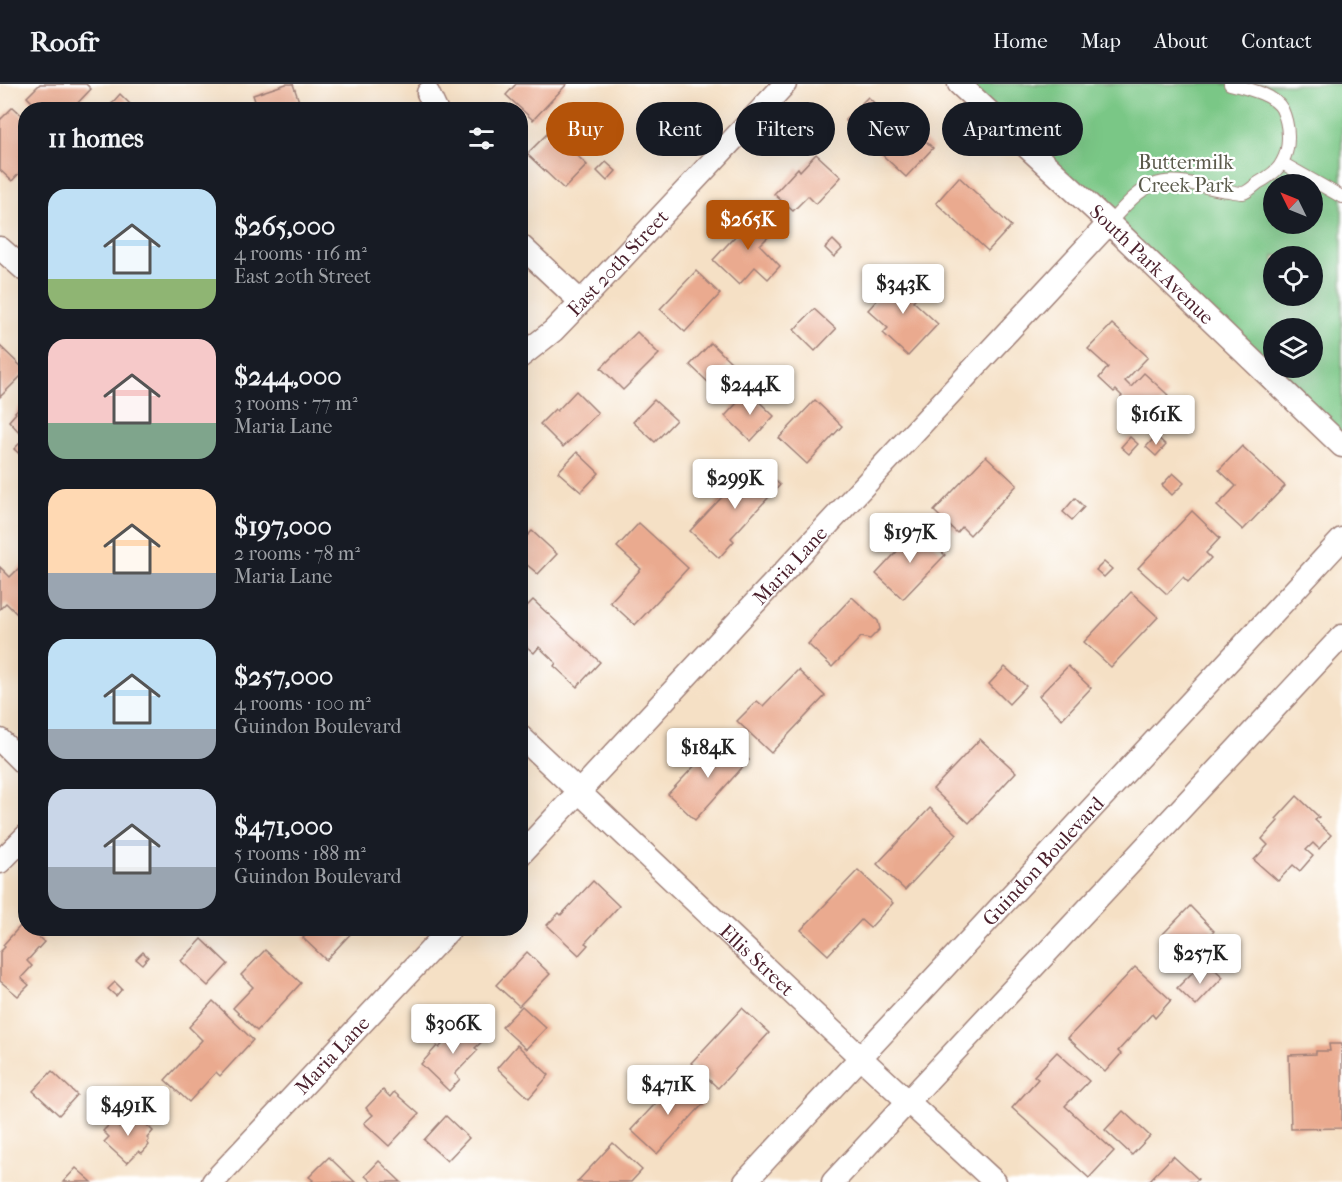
<!DOCTYPE html>
<meta charset="utf-8">
<style>
body{margin:0;font-family:"IM FELL French Canon",serif;background:#20242c;color:#f1f3f6;height:100vh;display:flex;flex-direction:column;font-size:22px;white-space:nowrap}
*{box-sizing:border-box;margin:0}
p{font-size:20px;color:#9ea1a6}
.icon{flex:none;width:33px;height:33px;fill:none;stroke:currentColor;stroke-width:2;stroke-linecap:round;stroke-linejoin:round}
.map{position:relative;flex:1;overflow:hidden}
.drawer{position:absolute;left:18px;top:18px;width:510px;height:834px;display:flex;flex-direction:column;background:#171b24;border-radius:24px;box-shadow:0 6px 24px #0002}
.drawer>*{flex:none}
.top-card{position:absolute;left:546px;top:18px;width:570px;height:54px;display:flex;gap:12px}
.needle{width:39px;rotate:313deg}
.buttons{position:absolute;left:1263px;top:90px;display:grid;gap:12px}
.buttons a{display:grid;place-items:center;width:60px;height:60px;border-radius:50%;background:#171b24;box-shadow:0 6px 24px #0002;font-size:30px}
.price{position:absolute;translate:-50% -51px;padding:0 14px;border-radius:6px;background:#fff;color:#222;font-size:20px;line-height:39px;filter:drop-shadow(0 2px 3px #0008)}
.price::after{content:'';position:absolute;left:50%;top:36px;width:18px;height:14px;margin-left:-9px;background:inherit;clip-path:polygon(0 0,100% 0,50% 100%)}
.price.current{background:#b45309;color:#fff}
ul{padding:0;list-style:none}
li{display:flex;align-items:center;gap:18px;height:150px;padding:0 30px}
li span{display:grid;place-items:center;flex:none;width:168px;height:120px;border-radius:18px;color:#555}
li>.icon{margin-inline-start:auto}
span .icon{width:72px;height:72px;fill:#fffc;stroke-width:1}
li b{font-size:26px}
h2{display:flex;justify-content:space-between;align-items:center;height:72px;padding:0 30px;font-size:26px}
.tag{padding:0 21px;border-radius:27px;background:#171b24;box-shadow:0 6px 24px #0002;font-size:21px;line-height:54px}
.tag.current{background:#b45309;color:#fff}
header{display:flex;align-items:center;gap:36px;box-sizing:border-box;height:84px;padding:0 30px;background:#171b24;border-bottom:2px solid #363941}
header strong{font-size:28px}
nav{display:flex;gap:33px;margin-inline-start:auto;font-size:21px}
.map>svg:first-child{display:block}
.green{fill:#7ac786;stroke:#627358;stroke-width:1.5;fill-rule:evenodd}
.building{fill:#eaaa8f}
.lines{fill:none;stroke-linecap:round;stroke-linejoin:round}
.lane-casing{stroke:#a08078;stroke-width:14}
.street-casing{stroke:#a08078;stroke-width:25}
.lane{stroke:#fff;stroke-width:12}
.street{stroke:#fff;stroke-width:22}
.labels{text-anchor:middle;dominant-baseline:central;stroke-width:4.5;stroke-linejoin:round;paint-order:stroke}
.park-label{font-size:20px;fill:#5b5a4b;stroke:#fff}
.street-label{font-size:20px;fill:#4a1f2b;stroke:#fff}
</style>
<header>
<strong>Roofr</strong>
<nav><a>Home</a><a>Map</a><a>About</a><a>Contact</a></nav>
</header>
<div class="map">
<svg width="1342" height="1098" viewBox="0 0 1342 1098">
<rect width="100%" height="100%" fill="#fff"/>
<filter id="ink" filterUnits="userSpaceOnUse"><feTurbulence type="fractalNoise" baseFrequency=".0167" numOctaves="2"/><feDisplacementMap in="SourceGraphic" scale="12" xChannelSelector="R" yChannelSelector="G"/><feConvolveMatrix kernelMatrix="1 2 1 2 8 2 1 2 1" color-interpolation-filters="sRGB"/></filter>
<filter id="wash" filterUnits="userSpaceOnUse"><feTurbulence type="fractalNoise" baseFrequency=".008" numOctaves="4" result="noise"/><feDisplacementMap in="SourceGraphic" scale="24" xChannelSelector="R" yChannelSelector="G"/><feGaussianBlur stdDeviation="1.35" result="paint"/><feColorMatrix in="noise" values="0 0 0 0 0 0 0 0 0 0 0 0 0 0 0 0 0 1.4 0 .05"/><feComposite in="paint" operator="in"/></filter>
<g filter="url(#wash)">
<rect width="100%" height="100%" fill="#f5e0c5"/>
<!-- green -->
<path class="green" d="M959,0H1342V357ZM1274,100H1312V140H1274ZM1274,172H1312V212H1274ZM1274,244H1312V284H1274Z"/>
<g id="blocks">
<!-- building -->
<g class="building">
<polygon points="40,0 86,0 91,5 71,26 40,26 27,13"/>
<polygon points="286,0 293,0 302,26 258,26 253,11"/>
<polygon points="516,0 567,0 533,36 506,11"/>
<polygon points="120,10 136,26 106,26"/>
<polygon points="868,13 886,30 892,25 933,64 906,93 845,36"/>
<polygon points="13,23 26,35 26,82 12,97 0,86 0,34 1,35"/>
<polygon points="551,46 587,81 564,105 527,70"/>
<polygon points="816,70 841,93 816,120 808,112 793,127 774,110 798,84 800,87"/>
<polygon points="606,78 616,87 607,97 597,87"/>
<polygon points="959,93 1011,142 988,167 936,119"/>
<polygon points="755,127 773,144 772,145 774,147 760,161 780,182 768,195 755,183 739,201 713,176 740,147 739,145"/>
<polygon points="833,156 842,165 834,173 825,164"/>
<polygon points="696,187 720,210 685,248 660,225"/>
<polygon points="902,189 922,207 913,217 938,240 908,272 883,249 888,244 868,226"/>
<polygon points="814,225 836,245 815,267 794,246"/>
<polygon points="1112,240 1148,273 1125,297 1131,303 1144,289 1168,311 1144,336 1121,313 1122,312 1116,306 1114,308 1099,294 1108,283 1088,265"/>
<polygon points="637,248 659,270 623,306 601,284"/>
<polygon points="711,259 731,278 710,300 690,281"/>
<polygon points="0,262 26,287 0,313"/>
<polygon points="576,307 598,329 563,363 540,340 555,325 557,327"/>
<polygon points="748,307 774,332 751,357 725,332"/>
<polygon points="26,316 26,343 20,349 9,337 16,329 15,328"/>
<polygon points="654,316 676,336 655,358 633,338"/>
<polygon points="815,316 842,342 807,380 779,354"/>
<polygon points="1156,352 1166,361 1156,372 1146,363"/>
<polygon points="26,353 26,376 14,365"/>
<polygon points="1130,353 1138,360 1129,370 1121,363"/>
<polygon points="1242,362 1285,402 1243,446 1217,422 1236,402 1219,386"/>
<polygon points="577,368 599,389 581,408 558,388"/>
<polygon points="986,372 1017,401 970,451 962,443 957,449 934,427"/>
<polygon points="755,378 780,401 731,454 734,457 719,474 690,447"/>
<polygon points="1173,389 1184,399 1172,411 1162,401"/>
<polygon points="1075,414 1084,423 1072,436 1063,428"/>
<polygon points="1192,427 1220,454 1206,469 1211,474 1188,498 1183,493 1167,510 1138,484"/>
<polygon points="639,439 688,484 635,541 610,518 641,485 617,463"/>
<polygon points="917,446 945,471 903,515 876,490"/>
<polygon points="532,447 557,470 538,490 520,475 520,459"/>
<polygon points="26,477 26,530 21,534 6,519 0,525 0,483 10,493"/>
<polygon points="1104,478 1112,485 1104,493 1096,486"/>
<polygon points="1131,508 1158,533 1111,583 1084,558"/>
<polygon points="852,513 878,537 880,545 870,555 861,553 832,583 808,560"/>
<polygon points="533,516 600,578 577,603 554,582 556,579 539,563 534,569 520,557 520,529"/>
<polygon points="1068,582 1091,604 1062,635 1039,612"/>
<polygon points="1005,583 1026,602 1009,620 989,600"/>
<polygon points="798,586 825,612 771,669 737,637 757,617 763,622"/>
<polygon points="726,654 749,676 695,736 668,710 700,676 703,678"/>
<polygon points="980,655 1016,688 969,739 933,705"/>
<polygon points="1297,712 1319,733 1315,736 1331,751 1319,765 1313,759 1306,766 1313,772 1300,787 1293,781 1278,797 1254,776 1268,761 1262,755 1278,737 1276,735"/>
<polygon points="930,724 957,750 905,806 877,780"/>
<polygon points="858,786 893,819 870,844 861,836 828,871 801,846"/>
<polygon points="593,797 619,822 585,859 588,861 579,871 547,841 559,829 561,831"/>
<polygon points="1190,822 1214,847 1186,875 1162,851"/>
<polygon points="23,839 26,841 26,844 29,844 44,858 27,877 32,882 21,894 29,901 18,912 0,897 0,868 5,863 3,861"/>
<polygon points="312,844 356,844 326,876 303,854"/>
<polygon points="202,855 228,880 208,902 181,877"/>
<polygon points="265,866 301,899 257,947 233,924 253,903 241,891"/>
<polygon points="143,868 148,873 142,880 136,875"/>
<polygon points="527,868 550,890 519,922 496,901"/>
<polygon points="1211,882 1223,893 1196,922 1177,904 1196,885 1202,892"/>
<polygon points="1135,883 1171,916 1155,934 1152,930 1118,967 1121,970 1105,988 1068,954"/>
<polygon points="115,898 122,905 116,912 108,905"/>
<polygon points="213,917 253,956 220,992 216,988 189,1018 165,996 202,956 189,943"/>
<polygon points="522,922 546,944 526,965 502,943"/>
<polygon points="742,924 769,949 718,1004 691,979"/>
<polygon points="465,936 485,955 475,964 478,966 455,990 460,995 449,1007 421,980 437,962 439,964"/>
<polygon points="1329,960 1342,960 1342,1044 1291,1045 1289,971 1316,970 1316,967 1330,967"/>
<polygon points="517,961 549,991 529,1014 497,984"/>
<polygon points="1057,968 1089,997 1065,1022 1114,1067 1089,1094 1012,1024 1038,995 1034,992"/>
<polygon points="52,987 77,1011 59,1031 33,1007"/>
<polygon points="678,995 704,1019 657,1070 631,1046"/>
<polygon points="383,1006 390,1013 394,1008 419,1030 389,1062 364,1039 373,1031 366,1024"/>
<polygon points="1123,1027 1150,1052 1132,1071 1105,1046"/>
<polygon points="133,1028 153,1047 147,1054 149,1056 147,1059 149,1061 142,1069 139,1067 127,1079 104,1058 109,1053 103,1047 113,1037 119,1043"/>
<polygon points="446,1032 469,1054 447,1077 424,1056"/>
<polygon points="613,1059 642,1086 631,1098 577,1098"/>
<polygon points="1173,1072 1198,1095 1195,1098 1148,1098"/>
<polygon points="329,1073 332,1076 355,1098 311,1098 313,1096 309,1093"/>
<polygon points="379,1077 401,1098 372,1098 365,1092"/>
<polygon points="76,1084 92,1098 63,1098"/>
</g>
</g>
</g>
<g filter="url(#ink)">
<use href="#blocks" fill-opacity="0" stroke="#a08078" stroke-width="1.5"/>
<g class="lines">
<defs>
<g id="lane">
<polyline points="1282,79 1342,113"/>
<path d="M1109,139C1122,126 1135,108 1153,101C1178,91 1204,105 1229,107C1234,108 1239,109 1243,109C1248,108 1254,102 1258,99C1267,94 1278,87 1282,78C1291,63 1289,40 1282,25C1274,10 1245,4 1230,0"/>
</g>
<g id="street">
<path id="s1" d="M959,0L1109,139L1342,362"/>
<polyline points="428,9 436,26"/>
<polyline points="520,161 581,218"/>
<polyline points="0,164 26,187"/>
<path id="s2" d="M520,273L553,247L581,218L785,0"/>
<path id="s3" d="M520,652L861,974L995,1098"/>
<polyline points="0,656 26,682"/>
<path id="s4" d="M520,771L1109,139"/>
<polyline points="0,778 26,752"/>
<path id="s5" d="M213,1098L451,844"/>
<path id="s6" d="M745,1098L1342,455"/>
<polyline points="833,1098 1342,552"/>
</g>
</defs>
<!-- lane casing -->
<use href="#lane" class="lane-casing"/>
<!-- street casing -->
<use href="#street" class="street-casing"/>
<!-- lane -->
<use href="#lane" class="lane"/>
<!-- street -->
<use href="#street" class="street"/>
</g>
</g>
<g class="labels">
<!-- park labels -->
<g class="park-label">
<text x="1186" y="78">Buttermilk<tspan x="1186" dy="23">Creek Park</tspan></text>
</g>
<!-- street labels -->
<g class="street-label">
<text stroke="none"><textPath href="#s2" startOffset="136">East 20th Street</textPath></text>
<text stroke="none"><textPath href="#s1" startOffset="264">South Park Avenue</textPath></text>
<text stroke="none"><textPath href="#s4" startOffset="396">Maria Lane</textPath></text>
<text stroke="none"><textPath href="#s6" startOffset="438">Guindon Boulevard</textPath></text>
<text stroke="none"><textPath href="#s3" startOffset="326">Ellis Street</textPath></text>
<text stroke="none"><textPath href="#s5" startOffset="174">Maria Lane</textPath></text>
</g>
</g>
</svg>
<div class="buttons">
<a><svg class="needle" viewBox="-14 -14 28 28"><path d="M0-13l5 13h-10z" fill="#e53935"/><path d="M0 13l5-13h-10z" fill="#9ea1a6"/></svg></a>
<a><svg class="icon" aria-label="locate" viewBox="0 0 24 24"><circle cx="12" cy="12" r="6"/><path d="M12 2v4M12 18v4M2 12h4M18 12h4"/></svg></a>
<a><svg class="icon" aria-label="layers" viewBox="0 0 24 24"><path d="M12 4l9 5-9 5-9-5zM3 14l9 5 9-5"/></svg></a>
</div>
<b class="price current" style="left:748px;top:167px">$265K</b>
<b class="price" style="left:903px;top:231px">$343K</b>
<b class="price" style="left:750px;top:332px">$244K</b>
<b class="price" style="left:1156px;top:362px">$161K</b>
<b class="price" style="left:735px;top:426px">$299K</b>
<b class="price" style="left:910px;top:480px">$197K</b>
<b class="price" style="left:708px;top:695px">$184K</b>
<b class="price" style="left:1200px;top:901px">$257K</b>
<b class="price" style="left:453px;top:971px">$306K</b>
<b class="price" style="left:668px;top:1032px">$471K</b>
<b class="price" style="left:128px;top:1053px">$491K</b>
<div class="top-card">
<a class="tag current">Buy</a>
<a class="tag">Rent</a>
<a class="tag">Filters</a>
<a class="tag">New</a>
<a class="tag">Apartment</a>
</div>
<section class="drawer">
<h2>11 homes<svg class="icon" aria-label="filters" viewBox="0 0 24 24"><path d="M4 7h16M4 17h16"/><circle cx="9" cy="7" r="2"/><circle cx="15" cy="17" r="2"/></svg></h2>
<ul>
<li><span style="background:linear-gradient(#bfe0f5 75%,#8fb573 0)"><svg class="icon" aria-label="home" viewBox="0 0 24 24"><path d="M3 11l9-7 9 7M6 9v11h12V9"/></svg></span><div><b>$265,000</b><p>4 rooms · 116 m²</p><p>East 20th Street</p></div></li>
<li><span style="background:linear-gradient(#f6c9c9 70%,#7fa58c 0)"><svg class="icon" aria-label="home" viewBox="0 0 24 24"><path d="M3 11l9-7 9 7M6 9v11h12V9"/></svg></span><div><b>$244,000</b><p>3 rooms · 77 m²</p><p>Maria Lane</p></div></li>
<li><span style="background:linear-gradient(#ffd9b3 70%,#9aa5b1 0)"><svg class="icon" aria-label="home" viewBox="0 0 24 24"><path d="M3 11l9-7 9 7M6 9v11h12V9"/></svg></span><div><b>$197,000</b><p>2 rooms · 78 m²</p><p>Maria Lane</p></div></li>
<li><span style="background:linear-gradient(#bfe0f5 75%,#9aa5b1 0)"><svg class="icon" aria-label="home" viewBox="0 0 24 24"><path d="M3 11l9-7 9 7M6 9v11h12V9"/></svg></span><div><b>$257,000</b><p>4 rooms · 100 m²</p><p>Guindon Boulevard</p></div></li>
<li><span style="background:linear-gradient(#c9d6e8 65%,#9aa5b1 0)"><svg class="icon" aria-label="home" viewBox="0 0 24 24"><path d="M3 11l9-7 9 7M6 9v11h12V9"/></svg></span><div><b>$471,000</b><p>5 rooms · 188 m²</p><p>Guindon Boulevard</p></div></li>
</ul>
</section>
</div>
